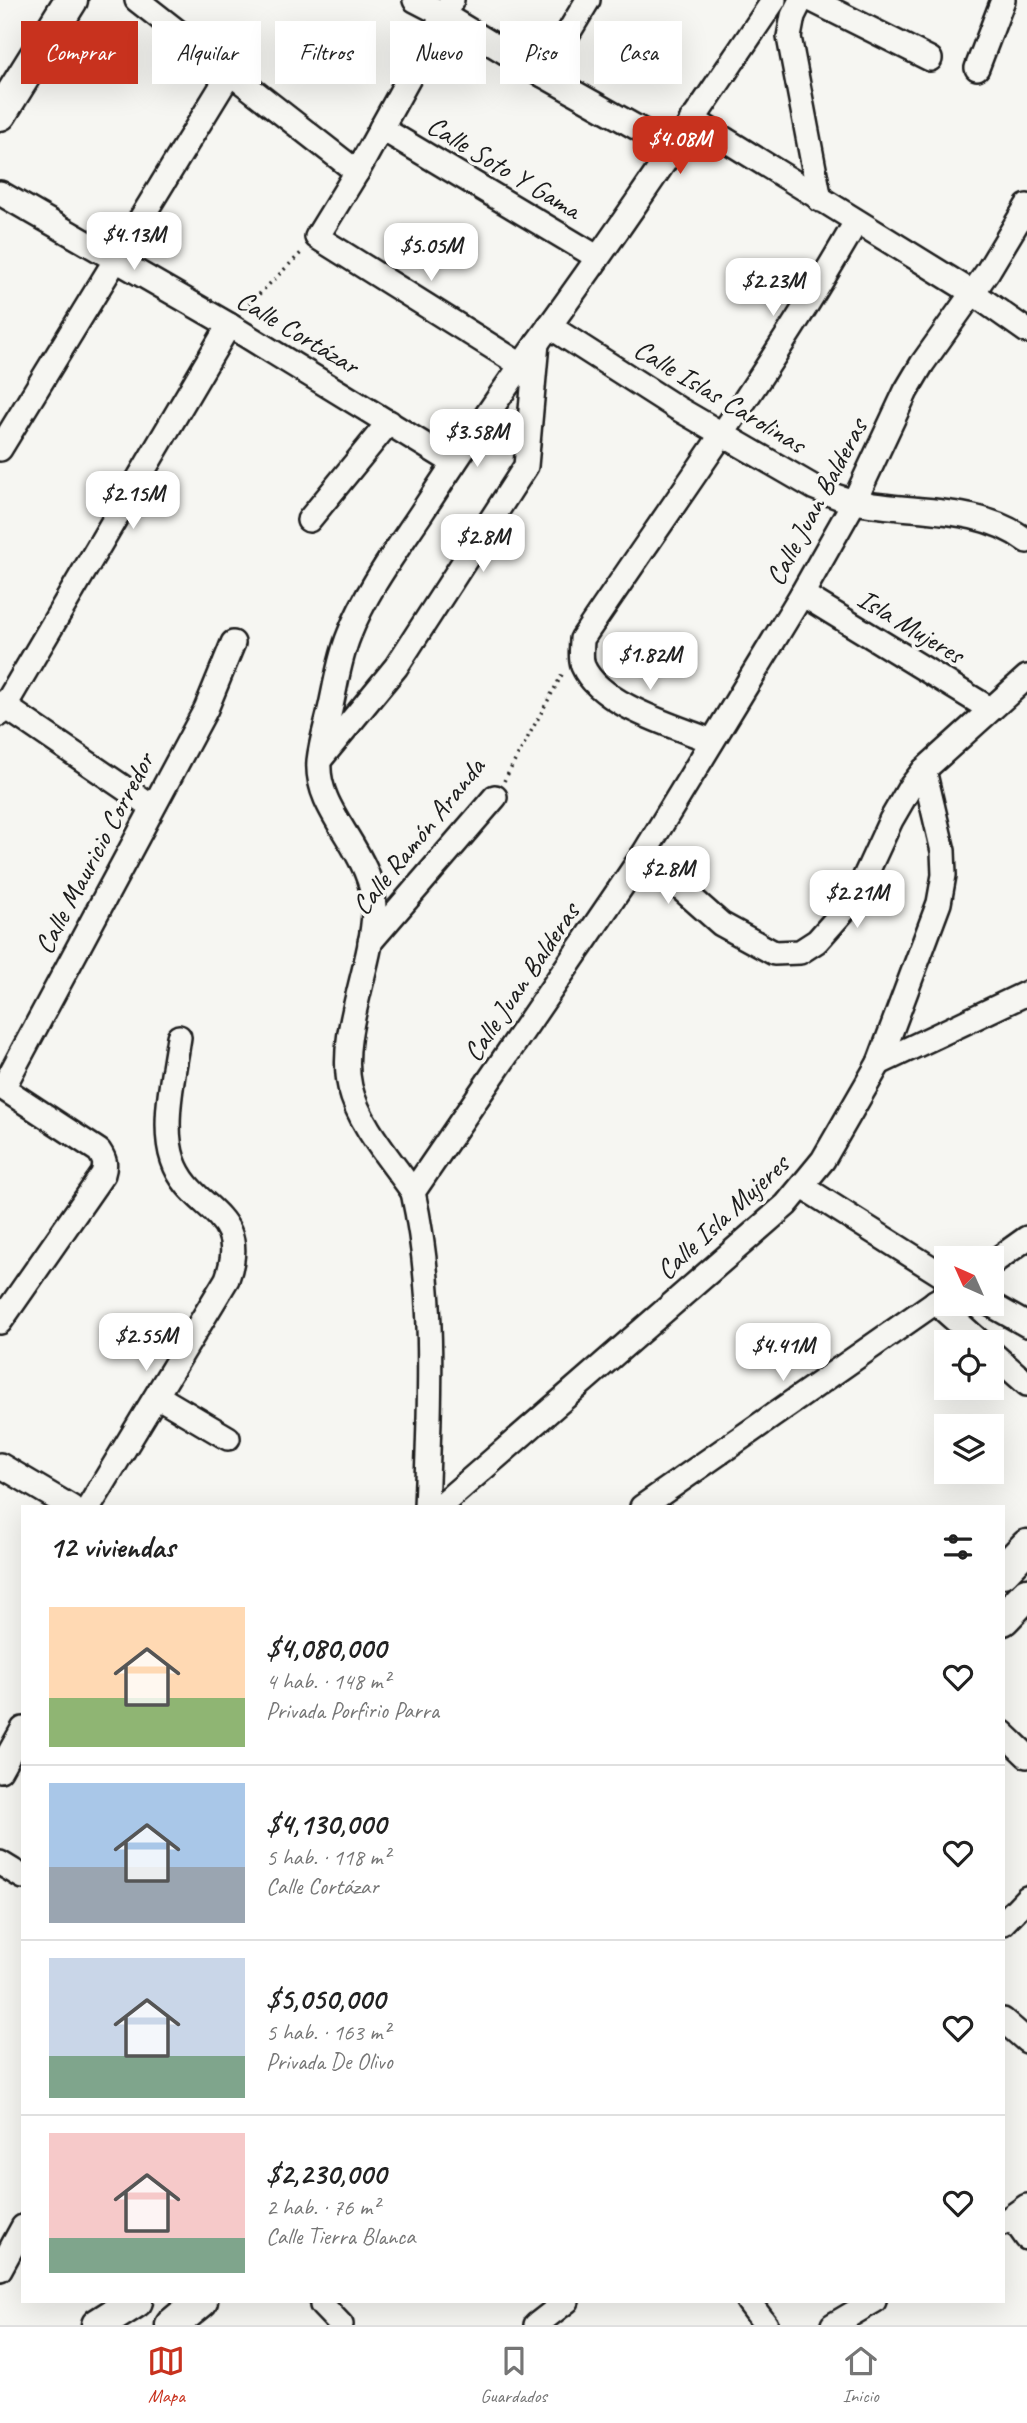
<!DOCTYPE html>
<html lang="es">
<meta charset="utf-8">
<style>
body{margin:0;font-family:Caveat,sans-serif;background:#f2f2f2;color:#222;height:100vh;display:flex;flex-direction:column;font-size:26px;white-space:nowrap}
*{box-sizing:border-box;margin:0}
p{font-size:23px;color:#767676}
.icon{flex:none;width:38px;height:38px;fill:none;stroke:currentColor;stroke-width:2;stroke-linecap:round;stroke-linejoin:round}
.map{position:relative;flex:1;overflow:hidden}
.details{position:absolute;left:21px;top:1505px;width:984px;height:798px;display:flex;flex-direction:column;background:#fff;border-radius:0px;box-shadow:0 7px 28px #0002}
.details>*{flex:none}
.hud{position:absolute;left:21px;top:21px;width:985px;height:63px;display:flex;gap:14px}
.needle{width:46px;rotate:315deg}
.fabs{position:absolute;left:934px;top:1246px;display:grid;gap:14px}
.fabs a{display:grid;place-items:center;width:70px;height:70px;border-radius:0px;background:#fff;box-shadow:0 7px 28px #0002;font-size:35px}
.price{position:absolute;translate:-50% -60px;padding:0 16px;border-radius:14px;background:#fff;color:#222;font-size:23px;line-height:46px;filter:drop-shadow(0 2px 4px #0008)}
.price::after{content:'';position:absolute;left:50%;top:42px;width:21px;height:16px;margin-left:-10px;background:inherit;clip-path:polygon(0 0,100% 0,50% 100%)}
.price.selected{background:#c8321e;color:#fff}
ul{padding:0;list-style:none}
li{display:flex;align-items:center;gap:21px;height:175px;padding:0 28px}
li+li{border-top:2px solid #e0e0e0}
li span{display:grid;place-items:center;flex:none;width:196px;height:140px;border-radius:0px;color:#555}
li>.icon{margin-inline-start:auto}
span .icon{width:84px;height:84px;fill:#fffc;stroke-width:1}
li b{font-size:30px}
h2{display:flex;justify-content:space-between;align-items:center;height:84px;padding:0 28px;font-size:30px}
.tag{padding:0 24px;border-radius:0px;background:#fff;box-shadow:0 7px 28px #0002;font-size:24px;line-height:63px}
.tag.selected{background:#c8321e;color:#fff}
.tab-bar{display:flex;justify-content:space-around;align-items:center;height:98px;border-top:2px solid #e0e0e0;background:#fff;font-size:19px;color:#767676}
.tab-bar a{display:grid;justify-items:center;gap:4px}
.tab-bar .selected{color:#c8321e}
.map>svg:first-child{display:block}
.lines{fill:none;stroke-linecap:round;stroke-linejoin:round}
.street-casing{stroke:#1c1c1c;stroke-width:28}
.secondary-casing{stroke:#1c1c1c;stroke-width:37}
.path{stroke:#1c1c1c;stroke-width:3.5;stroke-dasharray:2 5;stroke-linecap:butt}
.street{stroke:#f6f6f2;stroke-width:23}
.secondary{stroke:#f6f6f2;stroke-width:32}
.labels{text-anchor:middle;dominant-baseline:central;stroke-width:7;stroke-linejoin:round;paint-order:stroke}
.street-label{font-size:28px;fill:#1c1c1c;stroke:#f6f6f2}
</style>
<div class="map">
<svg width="1027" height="2325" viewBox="0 0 1027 2325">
<rect width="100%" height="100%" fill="#f6f6f2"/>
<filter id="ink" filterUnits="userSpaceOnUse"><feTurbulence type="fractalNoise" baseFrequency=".0143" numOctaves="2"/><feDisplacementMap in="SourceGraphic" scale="14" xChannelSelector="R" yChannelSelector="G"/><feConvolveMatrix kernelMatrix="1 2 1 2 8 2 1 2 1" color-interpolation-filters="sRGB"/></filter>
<g filter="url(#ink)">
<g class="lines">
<defs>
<g id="street">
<polyline points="137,0 357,172"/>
<polyline points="415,0 444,15 543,75 673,148"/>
<polyline points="452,0 357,172 317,237 521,365"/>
<polyline points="801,0 793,16 789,37 820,200"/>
<polyline points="812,0 930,59"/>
<polyline points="977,68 1003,0"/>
<polyline points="543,75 588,0"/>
<polyline points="692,119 973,293 1027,331"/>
<polyline points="381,128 597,257"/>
<polyline points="0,193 229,325 454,463"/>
<path d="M549,326L677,408L815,488C829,494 842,499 856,502C913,514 978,504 1027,541"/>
<polyline points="0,449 230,73"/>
<polyline points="309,520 389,422"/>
<polyline points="802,594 990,709"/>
<polyline points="0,703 152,807"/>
<polyline points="0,714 229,325"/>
<path d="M712,741C674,726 600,705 583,666C580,658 582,647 582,639C675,501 774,366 856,222"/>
<polyline points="322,757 396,667 526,466 537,343"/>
<polyline points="643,855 721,924 774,953 800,952 817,941 855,898 891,820 909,789 924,770 1027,677"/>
<polyline points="370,942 495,797"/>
<polyline points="879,1063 1027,993"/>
<path d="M0,1086L99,1151C105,1160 106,1164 103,1174L0,1322"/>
<polyline points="3,1088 206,709 233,643"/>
<polyline points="803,1187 947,1278"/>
<path d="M413,1192C391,1160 359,1125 350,1087C338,1034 372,967 374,912C376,852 315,815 319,761C321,741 328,721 332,701C337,678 340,657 349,635C366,591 396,551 422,512C459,455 498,398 537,343C619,231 696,115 774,0"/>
<polyline points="992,1263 1027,1238"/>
<polyline points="935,1302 980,1342"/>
<polyline points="990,1304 1027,1325"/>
<polyline points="992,1353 1027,1384"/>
<polyline points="157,1396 228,1438"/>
<polyline points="0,1465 71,1507"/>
<path d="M89,1507L227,1279C252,1210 190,1212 173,1160C161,1125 174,1073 179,1037"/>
<path d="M426,1507C430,1401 436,1296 413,1192L643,855L802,594L854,502L906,391L922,364L988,271L1027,206"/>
<polyline points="439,1507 786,1205 823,1160 879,1063 939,903 944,875 943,851 924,770"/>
<polyline points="642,1507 947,1294"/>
<polyline points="1003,1733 1027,1756"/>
<polyline points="0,1770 23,1729"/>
<polyline points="0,1863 23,1877"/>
<polyline points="1003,1923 1027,1898"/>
<polyline points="1003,2020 1027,2041"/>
<polyline points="1012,2217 1027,2238"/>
<polyline points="1003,2223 1027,2206"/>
<polyline points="0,2269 23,2227"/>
<polyline points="748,2301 766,2325"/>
<polyline points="322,2305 341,2325"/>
<polyline points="536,2325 567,2301"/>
<polyline points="833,2325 874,2301"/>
</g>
<g id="secondary">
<polyline points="0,114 71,0"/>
<polyline points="1003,1571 1027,1546"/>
<polyline points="1003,1619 1027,1594"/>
<polyline points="98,2325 136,2301"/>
<polyline points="172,2325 201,2301"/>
</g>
</defs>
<!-- street casing -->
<use href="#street" class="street-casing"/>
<!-- secondary casing -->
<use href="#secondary" class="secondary-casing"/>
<!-- path -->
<g class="path">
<polyline points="244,309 303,251"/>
<polyline points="504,781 564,671"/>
</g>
<!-- street -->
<use href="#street" class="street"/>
<!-- secondary -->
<use href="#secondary" class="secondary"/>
</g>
</g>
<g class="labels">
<!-- street labels -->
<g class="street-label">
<text transform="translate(504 167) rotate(31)">Calle Soto Y Gama</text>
<text transform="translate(298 332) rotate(31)">Calle Cortázar</text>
<text transform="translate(720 396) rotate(31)">Calle Islas Carolinas</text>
<text transform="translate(816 502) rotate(-62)">Calle Juan Balderas</text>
<text transform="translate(911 626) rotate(31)">Isla Mujeres</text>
<text transform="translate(418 836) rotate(-51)">Calle Ramón Aranda</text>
<text transform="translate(94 853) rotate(-62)">Calle Mauricio Corredor</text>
<text transform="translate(521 982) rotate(-56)">Calle Juan Balderas</text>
<text transform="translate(722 1217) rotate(-43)">Calle Isla Mujeres</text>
</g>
</g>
</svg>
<div class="fabs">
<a><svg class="needle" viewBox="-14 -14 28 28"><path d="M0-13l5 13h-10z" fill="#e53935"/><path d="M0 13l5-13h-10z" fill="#767676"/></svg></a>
<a><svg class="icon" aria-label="locate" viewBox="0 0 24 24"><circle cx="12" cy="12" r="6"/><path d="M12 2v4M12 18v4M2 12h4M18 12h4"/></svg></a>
<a><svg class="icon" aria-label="layers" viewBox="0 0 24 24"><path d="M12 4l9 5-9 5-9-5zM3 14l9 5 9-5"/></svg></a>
</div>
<b class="price selected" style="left:680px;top:176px">$4.08M</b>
<b class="price" style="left:134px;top:272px">$4.13M</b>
<b class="price" style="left:431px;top:283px">$5.05M</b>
<b class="price" style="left:773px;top:318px">$2.23M</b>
<b class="price" style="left:477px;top:469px">$3.58M</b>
<b class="price" style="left:133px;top:531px">$2.15M</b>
<b class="price" style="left:483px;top:574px">$2.8M</b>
<b class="price" style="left:650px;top:692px">$1.82M</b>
<b class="price" style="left:668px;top:906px">$2.8M</b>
<b class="price" style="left:857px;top:930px">$2.21M</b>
<b class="price" style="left:146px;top:1373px">$2.55M</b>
<b class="price" style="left:783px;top:1383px">$4.41M</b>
<div class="hud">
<a class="tag selected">Comprar</a>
<a class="tag">Alquilar</a>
<a class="tag">Filtros</a>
<a class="tag">Nuevo</a>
<a class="tag">Piso</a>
<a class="tag">Casa</a>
</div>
<section class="details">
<h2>12 viviendas<svg class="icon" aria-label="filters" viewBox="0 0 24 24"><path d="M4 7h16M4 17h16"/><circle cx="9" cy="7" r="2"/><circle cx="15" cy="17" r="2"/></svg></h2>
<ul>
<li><span style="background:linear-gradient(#ffd9b3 65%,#8fb573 0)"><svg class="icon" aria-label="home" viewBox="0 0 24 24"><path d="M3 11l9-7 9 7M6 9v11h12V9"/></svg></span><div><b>$4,080,000</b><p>4 hab. · 148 m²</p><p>Privada Porfirio Parra</p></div><svg class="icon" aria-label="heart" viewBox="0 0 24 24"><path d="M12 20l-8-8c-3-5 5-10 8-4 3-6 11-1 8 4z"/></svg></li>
<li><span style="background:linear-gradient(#a9c7e8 60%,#9aa5b1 0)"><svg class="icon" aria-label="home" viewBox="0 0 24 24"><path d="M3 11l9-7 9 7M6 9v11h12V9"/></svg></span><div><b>$4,130,000</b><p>5 hab. · 118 m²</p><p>Calle Cortázar</p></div><svg class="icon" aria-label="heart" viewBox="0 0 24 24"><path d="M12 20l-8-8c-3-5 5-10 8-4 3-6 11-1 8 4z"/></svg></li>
<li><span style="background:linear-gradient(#c9d6e8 70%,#7fa58c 0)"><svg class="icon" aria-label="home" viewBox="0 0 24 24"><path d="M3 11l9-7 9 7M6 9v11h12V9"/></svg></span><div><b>$5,050,000</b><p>5 hab. · 163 m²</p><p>Privada De Olivo</p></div><svg class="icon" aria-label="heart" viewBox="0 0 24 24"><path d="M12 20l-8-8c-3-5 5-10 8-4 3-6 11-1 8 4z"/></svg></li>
<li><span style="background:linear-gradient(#f6c9c9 75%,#7fa58c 0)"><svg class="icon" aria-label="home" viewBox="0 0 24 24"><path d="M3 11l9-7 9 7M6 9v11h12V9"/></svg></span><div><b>$2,230,000</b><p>2 hab. · 76 m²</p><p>Calle Tierra Blanca</p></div><svg class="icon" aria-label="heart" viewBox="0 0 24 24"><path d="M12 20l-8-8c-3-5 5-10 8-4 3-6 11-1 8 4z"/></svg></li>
</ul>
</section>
</div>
<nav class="tab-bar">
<a class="selected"><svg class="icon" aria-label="map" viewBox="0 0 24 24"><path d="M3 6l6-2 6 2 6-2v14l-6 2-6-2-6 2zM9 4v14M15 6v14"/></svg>Mapa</a>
<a><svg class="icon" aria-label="saved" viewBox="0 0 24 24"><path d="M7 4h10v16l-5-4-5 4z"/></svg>Guardados</a>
<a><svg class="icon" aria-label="home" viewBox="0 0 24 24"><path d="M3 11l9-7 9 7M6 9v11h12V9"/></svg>Inicio</a>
</nav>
